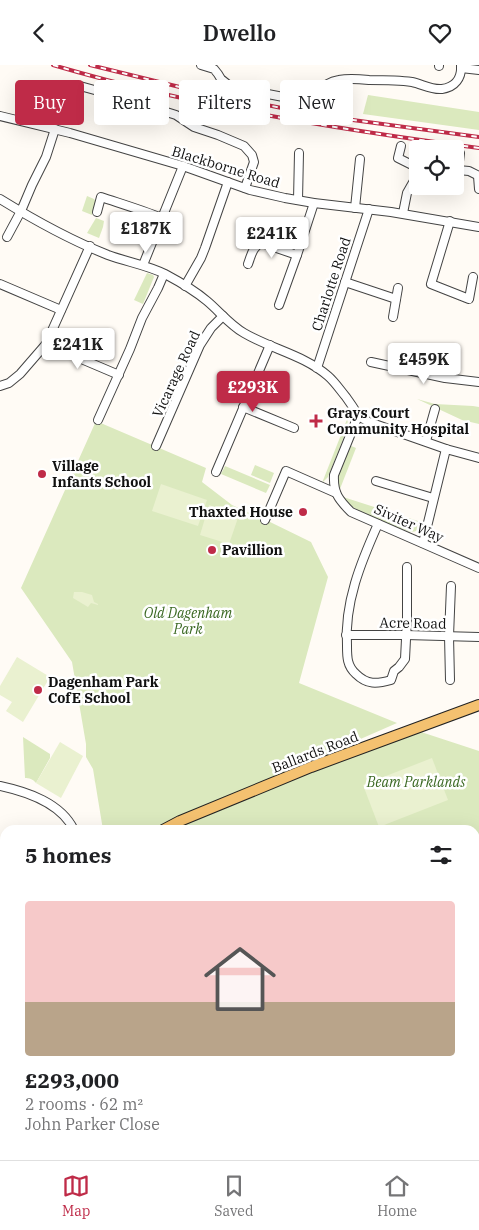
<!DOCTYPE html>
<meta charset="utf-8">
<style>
body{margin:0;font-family:"IBM Plex Serif",serif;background:#f2f2f2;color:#202124;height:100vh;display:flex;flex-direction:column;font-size:19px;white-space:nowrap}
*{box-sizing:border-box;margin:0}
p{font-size:16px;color:#757577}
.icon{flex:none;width:28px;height:28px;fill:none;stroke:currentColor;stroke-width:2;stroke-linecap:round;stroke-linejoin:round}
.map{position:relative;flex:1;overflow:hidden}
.panel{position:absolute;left:0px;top:760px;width:480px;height:335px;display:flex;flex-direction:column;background:#fff;border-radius:15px 15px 0 0;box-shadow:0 5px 20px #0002}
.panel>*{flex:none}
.banner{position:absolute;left:15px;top:15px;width:450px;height:45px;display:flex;gap:10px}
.buttons{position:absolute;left:409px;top:75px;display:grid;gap:10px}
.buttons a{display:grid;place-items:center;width:55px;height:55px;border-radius:5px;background:#fff;box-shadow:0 5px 20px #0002;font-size:25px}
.price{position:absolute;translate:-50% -42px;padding:0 11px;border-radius:5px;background:#fff;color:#222;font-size:16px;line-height:32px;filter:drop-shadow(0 1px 2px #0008)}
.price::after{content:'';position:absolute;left:50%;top:30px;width:15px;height:11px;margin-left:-8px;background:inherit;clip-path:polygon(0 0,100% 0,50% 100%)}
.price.current{background:#bf2b48;color:#fff}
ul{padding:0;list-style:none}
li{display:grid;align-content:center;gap:10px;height:265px;padding:0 25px}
li span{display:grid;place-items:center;height:155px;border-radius:5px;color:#555}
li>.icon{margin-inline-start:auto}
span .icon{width:90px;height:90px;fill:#fffc;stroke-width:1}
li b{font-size:21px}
h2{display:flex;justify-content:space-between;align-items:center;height:60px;padding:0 25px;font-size:21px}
.tag{padding:0 18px;border-radius:5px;background:#fff;box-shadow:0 5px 20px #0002;font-size:18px;line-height:45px}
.tag.current{background:#bf2b48;color:#fff}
header{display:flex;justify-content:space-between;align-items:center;height:65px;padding:0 25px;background:#fff;font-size:22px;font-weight:600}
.dock{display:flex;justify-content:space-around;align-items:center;height:70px;border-top:1px solid #e0e0e0;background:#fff;font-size:14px;color:#757577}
.dock a{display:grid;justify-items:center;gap:2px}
.dock .current{color:#bf2b48}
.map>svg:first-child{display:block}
.green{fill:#dbe9be}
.pitch{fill:#eaf1d0}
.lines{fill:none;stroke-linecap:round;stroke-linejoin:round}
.stream{stroke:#44a8ca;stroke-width:2}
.minor-casing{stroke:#444;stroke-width:10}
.major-casing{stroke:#222;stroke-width:12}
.minor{stroke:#fff;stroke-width:8}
.major{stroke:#f4c170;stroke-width:10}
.rail-casing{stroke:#bf2b48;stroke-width:4}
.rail{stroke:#fff;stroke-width:2;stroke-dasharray:5.5;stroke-linecap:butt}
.poi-dot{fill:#bf2b48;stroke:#fff;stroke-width:2}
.labels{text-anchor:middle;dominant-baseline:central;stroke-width:5;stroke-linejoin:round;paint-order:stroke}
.street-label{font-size:14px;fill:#111;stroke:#fff}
.poi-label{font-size:14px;font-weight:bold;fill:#111;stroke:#fff;text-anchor:start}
.park-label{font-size:14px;font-style:italic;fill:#3a6822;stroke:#fff}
</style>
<header><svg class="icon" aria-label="back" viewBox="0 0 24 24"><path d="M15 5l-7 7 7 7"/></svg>Dwello<svg class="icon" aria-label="heart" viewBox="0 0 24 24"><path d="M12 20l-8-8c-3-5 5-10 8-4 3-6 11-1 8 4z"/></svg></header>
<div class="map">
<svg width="479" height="1095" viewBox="0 0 479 1095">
<rect width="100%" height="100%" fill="#fffbf5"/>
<!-- green -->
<g class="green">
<polygon points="368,30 479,47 479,65 363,49"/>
<polygon points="87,131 94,134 96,137 92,150 82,146"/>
<polygon points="96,153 104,156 103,162 99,173 87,168"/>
<polygon points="147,208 153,210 154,212 143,239 134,235"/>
<polygon points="417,334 435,339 473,341 479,342 479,359 462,355"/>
<polygon points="348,352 347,364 328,412 322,418"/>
<polygon points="96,356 206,403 202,417 232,440 268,456 311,477 328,512 299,618 397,658 153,765 103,765 93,704 86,692 86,679 72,597 21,523"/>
<polygon points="349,380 356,383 338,429 335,416"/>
<polygon points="255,400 274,408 270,418 251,410"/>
<polygon points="225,401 270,420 266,428 221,409"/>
<path d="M340,431L421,457C420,464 417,467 410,467C390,459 353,448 340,431Z"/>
<polygon points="415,665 479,686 479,1095 242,1095 254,1090 475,1090 475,765 185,765 182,760"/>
<path d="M23,672L50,689V693L36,718C33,714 29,713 25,713Z"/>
</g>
<!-- pitch -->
<g class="pitch">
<polygon points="161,419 207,435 198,461 152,446"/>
<polygon points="209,440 239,450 229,479 200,470"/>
<polygon points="74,527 82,527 92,530 94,537 98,539 98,540 91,538 88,542 73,533"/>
<polygon points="17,592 50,612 23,657 6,646 12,637 0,630 0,621"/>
<polygon points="60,677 83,691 61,733 36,718"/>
<polygon points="432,693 448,735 379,762 363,720"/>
</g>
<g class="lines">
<!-- stream -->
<g class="stream">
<polyline points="475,893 479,888"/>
<polyline points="287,1095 291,1090"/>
</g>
<defs>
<g id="minor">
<path d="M201,0L214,4L218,9L221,14L231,22L299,35C320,33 319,18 339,15C349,13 359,14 369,15C383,15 398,15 412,17C422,19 431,25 442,24C455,22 462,13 461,0"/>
<polyline points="439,0 439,1"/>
<polyline points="461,3 479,5"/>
<polyline points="80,21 109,29 176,50 194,62 218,70 244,81 252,90 254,97 245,123"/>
<polyline points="0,51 70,68 183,101 250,125 285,133 314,138 391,147 479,162"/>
<polyline points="401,81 398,93 418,103"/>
<polyline points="460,88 458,105 469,106 479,111"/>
<polyline points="478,111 479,124"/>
<path d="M0,134C34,155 70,175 108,190C127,197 147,200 165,209C180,217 194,225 207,236C219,246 230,260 244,268C271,284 304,290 328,311C335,317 340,325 346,332C350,338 355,344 358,351L369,357L446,384L479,393"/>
<polyline points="298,135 299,88"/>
<polyline points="355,143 360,94"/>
<path d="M97,147L101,132C122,139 142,145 162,153"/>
<polyline points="403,148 407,128 415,114 417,103"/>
<polyline points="450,156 431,219 469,234 473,212"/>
<polyline points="7,172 21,146 32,120 46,92 55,64"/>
<path d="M248,199C251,191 253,180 262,178L297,190"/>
<polyline points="143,200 183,101"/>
<polyline points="345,217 396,234"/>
<polyline points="0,219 61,245"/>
<polyline points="185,221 201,193 205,183 228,117"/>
<polyline points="279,240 297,190 314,138"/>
<polyline points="393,252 398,223"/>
<polyline points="46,279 119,310"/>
<polyline points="371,297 445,313 479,317"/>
<polyline points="317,303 369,144"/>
<polyline points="0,321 9,318 20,309 46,279 90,181"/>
<polyline points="243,342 294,363"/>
<path d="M358,351L334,410C333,428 339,435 351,447L479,503"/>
<polyline points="98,355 130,284 142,253 158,223 164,209"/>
<polyline points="426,376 435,344"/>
<polyline points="156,381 200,280 211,263 223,251"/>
<polyline points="216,407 270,280"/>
<polyline points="376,416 433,433"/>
<polyline points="265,455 286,406 336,428"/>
<path d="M378,459C361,497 344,538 347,581C347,592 347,601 356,609C367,620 377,619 391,615L394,606L399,602L405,594L407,554V502"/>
<polyline points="423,478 446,384"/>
<polyline points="346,570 406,570 479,572"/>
<polyline points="450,615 449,571 451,521"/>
<path d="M0,721C28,727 61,738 74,765"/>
<polyline points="0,786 5,788"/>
<polyline points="0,941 5,934"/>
<polyline points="0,993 5,996"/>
<polyline points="0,1068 5,1073"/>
<polyline points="18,1090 22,1095"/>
<polyline points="89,1090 92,1095"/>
<polyline points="163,1090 166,1095"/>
<polyline points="233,1090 235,1095"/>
</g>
<g id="major">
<polyline points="163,765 180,756 311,702 479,640"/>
<polyline points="0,849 5,845"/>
</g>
</defs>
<!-- minor casing -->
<use href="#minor" class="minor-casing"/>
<!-- major casing -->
<use href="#major" class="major-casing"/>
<!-- minor -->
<use href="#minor" class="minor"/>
<!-- major -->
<use href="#major" class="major"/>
<defs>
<g id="rail">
<path d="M53,0C192,41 336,64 479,83"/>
<polyline points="90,0 196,26 292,45"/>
<polyline points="286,46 479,72"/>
</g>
</defs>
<!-- rail casing -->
<use href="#rail" class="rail-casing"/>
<!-- rail -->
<use href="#rail" class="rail"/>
</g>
<!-- markers -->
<g class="poi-dot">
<path d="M313.5 348.5h5v5h5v5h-5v5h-5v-5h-5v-5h5z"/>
<circle cx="42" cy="409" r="5"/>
<circle cx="303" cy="447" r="5"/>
<circle cx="212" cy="485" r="5"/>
<circle cx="38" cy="625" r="5"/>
</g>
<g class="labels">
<!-- street labels -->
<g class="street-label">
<text transform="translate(226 102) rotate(17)">Blackborne Road</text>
<text transform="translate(331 219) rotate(-72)">Charlotte Road</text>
<text transform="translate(176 309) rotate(-65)">Vicarage Road</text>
<text transform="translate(409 458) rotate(24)">Siviter Way</text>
<text transform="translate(413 558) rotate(1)">Acre Road</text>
<text transform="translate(315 687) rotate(-21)">Ballards Road</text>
</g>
<!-- poi labels -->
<g class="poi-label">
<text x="327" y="348">Grays Court<tspan x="327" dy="16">Community Hospital</tspan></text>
<text x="52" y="401">Village<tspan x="52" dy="16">Infants School</tspan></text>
<text x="293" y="447" text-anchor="end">Thaxted House</text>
<text x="222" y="485">Pavillion</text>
<text x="48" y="617">Dagenham Park<tspan x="48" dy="16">CofE School</tspan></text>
</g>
<!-- park labels -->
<g class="park-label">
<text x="188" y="548">Old Dagenham<tspan x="188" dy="16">Park</tspan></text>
<text x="416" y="717">Beam Parklands</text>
</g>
</g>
</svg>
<div class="buttons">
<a><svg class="icon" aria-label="locate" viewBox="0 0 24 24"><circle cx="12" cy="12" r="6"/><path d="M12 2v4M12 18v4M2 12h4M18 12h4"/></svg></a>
</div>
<b class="price" style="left:146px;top:189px">£187K</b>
<b class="price" style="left:272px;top:194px">£241K</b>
<b class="price" style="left:78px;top:305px">£241K</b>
<b class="price" style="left:424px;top:320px">£459K</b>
<b class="price current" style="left:253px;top:348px">£293K</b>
<div class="banner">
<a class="tag current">Buy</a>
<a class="tag">Rent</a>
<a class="tag">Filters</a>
<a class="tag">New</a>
</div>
<section class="panel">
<h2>5 homes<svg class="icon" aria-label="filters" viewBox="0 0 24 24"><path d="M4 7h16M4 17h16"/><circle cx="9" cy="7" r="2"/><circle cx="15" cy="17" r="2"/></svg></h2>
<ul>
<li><span style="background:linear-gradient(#f6c9c9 65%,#b9a48a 0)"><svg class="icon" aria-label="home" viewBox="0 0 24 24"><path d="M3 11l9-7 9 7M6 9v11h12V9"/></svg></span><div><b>£293,000</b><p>2 rooms · 62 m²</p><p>John Parker Close</p></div></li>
</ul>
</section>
</div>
<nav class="dock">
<a class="current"><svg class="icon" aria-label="map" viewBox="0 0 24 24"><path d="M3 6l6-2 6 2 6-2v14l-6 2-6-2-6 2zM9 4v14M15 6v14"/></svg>Map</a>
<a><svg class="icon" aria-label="saved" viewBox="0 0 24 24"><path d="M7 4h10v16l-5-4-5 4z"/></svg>Saved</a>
<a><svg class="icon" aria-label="home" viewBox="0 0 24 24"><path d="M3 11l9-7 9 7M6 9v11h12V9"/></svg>Home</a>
</nav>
